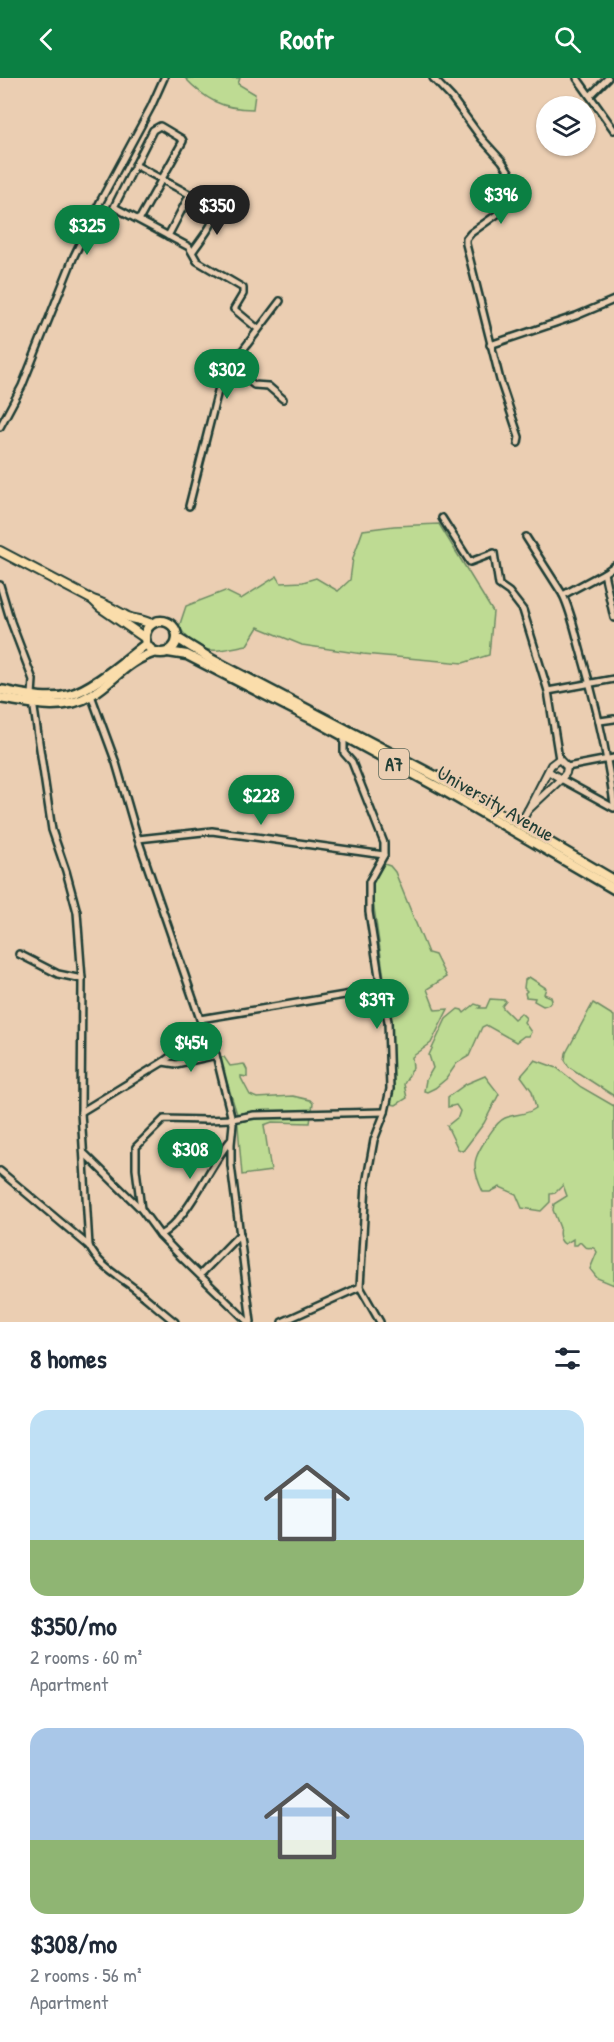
<!DOCTYPE html>
<meta charset="utf-8">
<style>
body{margin:0;font-family:"Patrick Hand",sans-serif;background:#f6f6f7;color:#1f2937;height:100vh;display:flex;flex-direction:column;font-size:22px;white-space:nowrap}
*{box-sizing:border-box;margin:0}
p{font-size:20px;color:#747a83}
.icon{flex:none;width:33px;height:33px;fill:none;stroke:currentColor;stroke-width:2;stroke-linecap:round;stroke-linejoin:round}
.map{position:relative;height:1244px;overflow:hidden}
.details{display:flex;flex-direction:column;background:#fff;flex:1}
.details>*{flex:none}
.tools{position:absolute;left:536px;top:18px;display:grid;gap:12px}
.tools a{display:grid;place-items:center;width:60px;height:60px;border-radius:50%;background:#fff;box-shadow:0 2px 4px #0004;font-size:30px}
.price{position:absolute;translate:-50% -51px;padding:0 14px;border-radius:21px;background:#0b8043;color:#fff;font-size:20px;line-height:39px;filter:drop-shadow(0 2px 3px #0008)}
.price::after{content:'';position:absolute;left:50%;top:36px;width:18px;height:14px;margin-left:-9px;background:inherit;clip-path:polygon(0 0,100% 0,50% 100%)}
.price.on{background:#222;color:#fff}
ul{padding:0;list-style:none}
li{display:grid;align-content:center;gap:12px;height:318px;padding:0 30px}
li span{display:grid;place-items:center;height:186px;border-radius:18px;color:#555}
li>.icon{margin-inline-start:auto}
span .icon{width:108px;height:108px;fill:#fffc;stroke-width:1}
li b{font-size:26px}
h2{display:flex;justify-content:space-between;align-items:center;height:72px;padding:0 30px;font-size:26px}
header{display:flex;justify-content:space-between;align-items:center;height:78px;padding:0 30px;background:#0b8043;color:#fff;font-size:27px;font-weight:700}
.map>svg:first-child{display:block}
.green{fill:#bedb93;stroke:#6e8c64;stroke-width:1.5}
.lines{fill:none;stroke-linecap:round;stroke-linejoin:round}
.minor-casing{stroke:#1f3d34;stroke-width:10}
.tertiary-casing{stroke:#1f3d34;stroke-width:10}
.primary-casing{stroke:#1f3d34;stroke-width:12}
.trunk-casing{stroke:#1f3d34;stroke-width:13}
.minor{stroke:#ebceb2;stroke-width:5}
.tertiary{stroke:#ebceb2;stroke-width:6}
.primary{stroke:#faddab;stroke-width:8}
.trunk{stroke:#faddab;stroke-width:8}
.labels{text-anchor:middle;dominant-baseline:central;stroke-width:4.5;stroke-linejoin:round;paint-order:stroke}
.shield{fill:#ebceb2;stroke:#5c685a;stroke-width:1.5}
.shield-label{font-size:18px;font-weight:bold;fill:#1f3d34}
.street-label{font-size:20px;fill:#1f3d34;stroke:#ebceb2}
</style>
<header><svg class="icon" aria-label="back" viewBox="0 0 24 24"><path d="M15 5l-7 7 7 7"/></svg>Roofr<svg class="icon" aria-label="search" viewBox="0 0 24 24"><circle cx="10" cy="10" r="6"/><path d="M15 15l6 6"/></svg></header>
<div class="map">
<svg width="614" height="1244" viewBox="0 0 614 1244">
<rect width="100%" height="100%" fill="#ebceb2"/>
<filter id="ink" filterUnits="userSpaceOnUse"><feTurbulence type="fractalNoise" baseFrequency=".0167" numOctaves="2"/><feDisplacementMap in="SourceGraphic" scale="12" xChannelSelector="R" yChannelSelector="G"/><feConvolveMatrix kernelMatrix="1 2 1 2 8 2 1 2 1" color-interpolation-filters="sRGB"/></filter>
<g filter="url(#ink)">
<!-- green -->
<g class="green">
<path d="M185,0H240L238,6L255,16L253,31C222,31 206,22 185,0Z"/>
<path d="M439,446L493,534L489,577L463,585L363,576L302,567L258,549L247,567C214,573 201,580 179,549L186,528L225,513L241,521L277,498L281,505L303,504L316,500L338,513L350,502L353,480L363,452L394,448Z"/>
<polygon points="381,785 390,788 395,794 428,875 435,877 446,899 427,911 435,932 448,931 431,965 412,979 413,990 404,1006 407,1020 396,1027 391,1026 388,1021 392,980 388,928 371,808"/>
<polygon points="529,899 546,910 544,916 551,919 552,922 549,926 543,928 534,923 535,920 526,919 525,915 527,913 524,910 525,902"/>
<polygon points="490,921 505,922 506,923 502,928 503,930 514,941 521,935 526,940 524,944 531,954 529,958 524,958 516,964 486,947 482,949 469,978 457,985 446,1001 435,1010 427,1014 424,1013 426,1002 433,990 429,977 446,941 458,931 462,932 464,935 475,926 481,928 479,930 486,930"/>
<polygon points="593,925 614,938 614,1018 569,989 565,982 566,975"/>
<polygon points="219,979 224,979 230,988 244,986 247,992 247,999 241,998 241,1000 250,1017 257,1020 293,1018 310,1022 313,1025 310,1045 272,1044 264,1047 271,1093 242,1097 237,1036"/>
<path d="M535,982L557,990L581,1009L614,1028V1207L597,1200L590,1191L597,1174C594,1167 590,1171 585,1169L580,1164L577,1167H573V1161L565,1166C560,1164 558,1156 560,1150L553,1132L554,1126L567,1118L563,1107L555,1115L550,1116V1124L541,1133L522,1130L516,1116L500,1109L490,1114H483C471,1088 472,1081 489,1057C493,1051 498,1043 505,1040C517,1035 525,1038 536,1030L532,1013L521,998Z"/>
<polygon points="485,998 499,1016 484,1045 463,1073 458,1071 447,1048 458,1039 460,1033 456,1027 448,1029 448,1019 466,1006"/>
</g>
<g class="lines">
<defs>
<g id="minor">
<polyline points="433,0 452,20 482,61 502,83 524,117 515,119 510,127 471,155 466,161 466,166 500,302 519,359 518,365"/>
<polyline points="577,0 614,52"/>
<polyline points="590,18 608,0"/>
<path d="M135,87L215,130C217,144 201,161 193,173"/>
<polyline points="139,142 183,63 182,61 160,48 153,52 114,129 116,130 189,169 197,183 243,210 243,216 234,231 258,251"/>
<polyline points="168,158 190,116"/>
<polyline points="490,267 576,238 614,222"/>
<polyline points="231,288 254,307 268,308 283,321"/>
<polyline points="0,349 22,308 74,178 101,122 151,29 164,0"/>
<polyline points="189,428 221,301 280,223"/>
<polyline points="442,440 470,484 494,475 499,507 509,514 523,532 548,613 559,681"/>
<polyline points="526,459 563,517"/>
<path d="M614,488L604,495L563,517C571,534 575,553 580,571C595,622 607,673 614,726"/>
<polyline points="604,495 614,540"/>
<polyline points="0,507 11,544 33,602 32,617 52,752 66,793 77,834 82,901 81,1034 89,1168"/>
<polyline points="548,613 614,601"/>
<polyline points="91,617 116,685 138,761 200,941 216,977 233,1046 231,1066 231,1087 251,1244"/>
<polyline points="600,643 614,641"/>
<polyline points="344,657 344,675 352,684 384,765 384,777 369,804 369,834 381,911 388,943 390,1011 385,1034 374,1062 366,1106 360,1209 380,1244"/>
<polyline points="567,689 614,680"/>
<polyline points="561,701 614,730"/>
<polyline points="138,761 212,753 384,777"/>
<polyline points="19,876 58,896 82,901"/>
<polyline points="200,941 381,911"/>
<polyline points="163,984 176,986 216,977"/>
<polyline points="81,1034 163,984 205,953"/>
<polyline points="85,1076 141,1131 160,1157 182,1180 248,1244"/>
<path d="M0,1093L89,1168C99,1188 117,1197 134,1210C148,1221 161,1233 175,1244"/>
<polyline points="141,1131 136,1091 136,1069 164,1041 206,1042 232,1041 254,1037 385,1034"/>
<path d="M160,1157C187,1143 210,1087 230,1063"/>
<polyline points="200,1197 240,1156"/>
<polyline points="282,1244 360,1209"/>
</g>
<g id="tertiary">
<polyline points="528,732 551,687 559,681 567,689 566,695 561,701 548,693"/>
<polyline points="519,748 528,732 561,701"/>
</g>
<g id="primary">
<path d="M0,473L93,522C106,526 116,533 128,539C136,542 144,542 151,546"/>
<polyline points="94,523 100,529 145,560"/>
</g>
<g id="trunk">
<circle cx="161" cy="559" r="16"/>
<polyline points="177,560 211,581 437,699 614,802"/>
<polyline points="168,574 187,577 320,645 443,712 614,811"/>
<path d="M0,612C22,616 47,623 69,617C93,611 126,581 146,566"/>
<path d="M0,620C29,625 64,634 91,617C116,602 125,583 156,574"/>
</g>
</defs>
<!-- minor casing -->
<use href="#minor" class="minor-casing"/>
<!-- tertiary casing -->
<use href="#tertiary" class="tertiary-casing"/>
<!-- primary casing -->
<use href="#primary" class="primary-casing"/>
<!-- trunk casing -->
<use href="#trunk" class="trunk-casing"/>
<!-- minor -->
<use href="#minor" class="minor"/>
<!-- tertiary -->
<use href="#tertiary" class="tertiary"/>
<!-- primary -->
<use href="#primary" class="primary"/>
<!-- trunk -->
<use href="#trunk" class="trunk"/>
</g>
</g>
<g class="labels">
<!-- shield labels -->
<rect class="shield" x="379" y="671" width="30" height="30" rx="4.5"/>
<g class="shield-label">
<text x="394" y="686">A7</text>
</g>
<!-- street labels -->
<g class="street-label">
<text transform="translate(496 725) rotate(30)">University Avenue</text>
</g>
</g>
</svg>
<div class="tools">
<a><svg class="icon" aria-label="layers" viewBox="0 0 24 24"><path d="M12 4l9 5-9 5-9-5zM3 14l9 5 9-5"/></svg></a>
</div>
<b class="price" style="left:501px;top:147px">$396</b>
<b class="price on" style="left:217px;top:158px">$350</b>
<b class="price" style="left:87px;top:178px">$325</b>
<b class="price" style="left:227px;top:322px">$302</b>
<b class="price" style="left:261px;top:748px">$228</b>
<b class="price" style="left:377px;top:952px">$397</b>
<b class="price" style="left:191px;top:995px">$454</b>
<b class="price" style="left:190px;top:1102px">$308</b>
</div>
<section class="details">
<h2>8 homes<svg class="icon" aria-label="filters" viewBox="0 0 24 24"><path d="M4 7h16M4 17h16"/><circle cx="9" cy="7" r="2"/><circle cx="15" cy="17" r="2"/></svg></h2>
<ul>
<li><span style="background:linear-gradient(#bfe0f5 70%,#8fb573 0)"><svg class="icon" aria-label="home" viewBox="0 0 24 24"><path d="M3 11l9-7 9 7M6 9v11h12V9"/></svg></span><div><b>$350/mo</b><p>2 rooms · 60 m²</p><p>Apartment</p></div></li>
<li><span style="background:linear-gradient(#a9c7e8 60%,#8fb573 0)"><svg class="icon" aria-label="home" viewBox="0 0 24 24"><path d="M3 11l9-7 9 7M6 9v11h12V9"/></svg></span><div><b>$308/mo</b><p>2 rooms · 56 m²</p><p>Apartment</p></div></li>
</ul>
</section>
